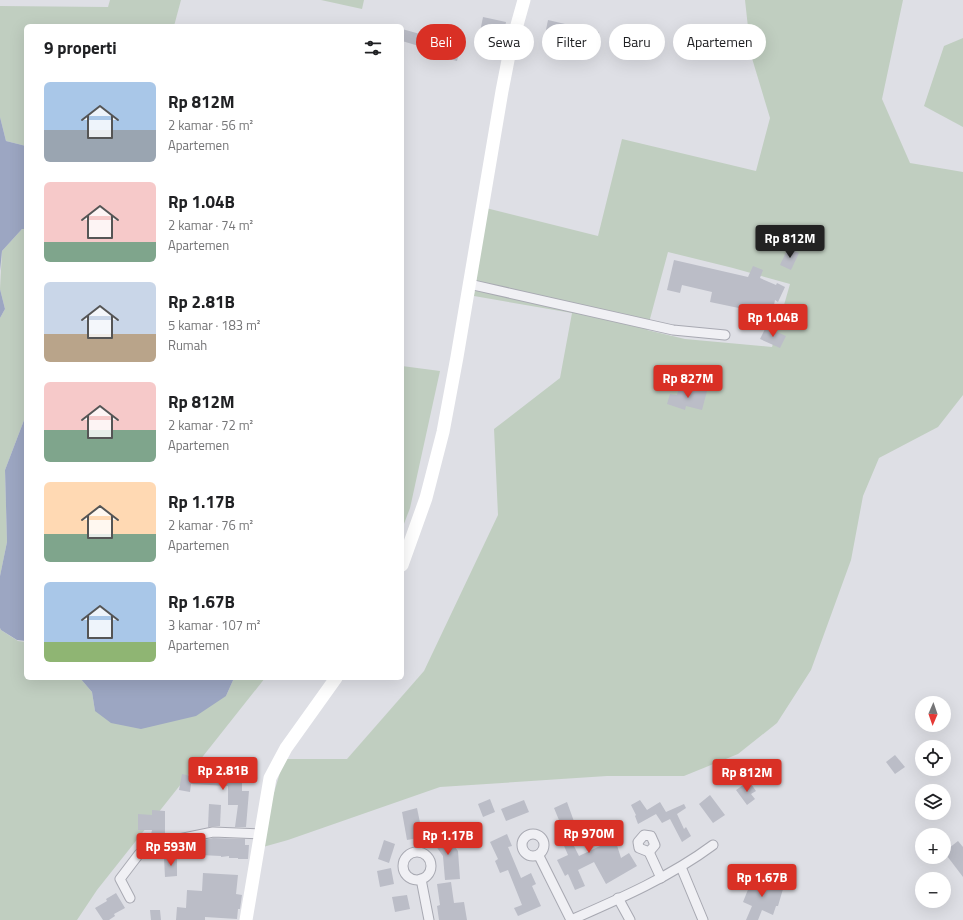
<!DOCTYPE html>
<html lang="id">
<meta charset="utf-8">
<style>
body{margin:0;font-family:"Titillium Web",sans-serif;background:#f6f6f6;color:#202124;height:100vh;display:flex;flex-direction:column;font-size:15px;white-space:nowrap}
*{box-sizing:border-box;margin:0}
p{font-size:13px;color:#757577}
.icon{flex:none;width:22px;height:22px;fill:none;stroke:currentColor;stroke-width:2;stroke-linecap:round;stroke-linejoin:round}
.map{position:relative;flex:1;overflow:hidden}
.sheet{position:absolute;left:24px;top:24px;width:380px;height:656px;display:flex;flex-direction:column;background:#fff;border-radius:6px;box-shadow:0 4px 16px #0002}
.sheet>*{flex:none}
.top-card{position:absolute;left:416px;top:24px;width:380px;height:36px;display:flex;gap:8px}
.needle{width:26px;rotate:182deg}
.buttons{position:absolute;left:915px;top:696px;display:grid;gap:8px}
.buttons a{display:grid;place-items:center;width:36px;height:36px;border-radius:50%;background:#fff;box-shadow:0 4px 16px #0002;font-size:20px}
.price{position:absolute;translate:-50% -34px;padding:0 9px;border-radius:4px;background:#d93025;color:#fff;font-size:13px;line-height:26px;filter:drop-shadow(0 1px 2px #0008)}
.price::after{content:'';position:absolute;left:50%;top:24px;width:12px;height:9px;margin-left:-6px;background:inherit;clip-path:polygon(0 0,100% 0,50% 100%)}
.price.current{background:#222;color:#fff}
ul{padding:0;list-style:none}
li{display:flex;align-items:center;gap:12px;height:100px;padding:0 20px}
li span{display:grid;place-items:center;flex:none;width:112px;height:80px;border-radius:6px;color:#555}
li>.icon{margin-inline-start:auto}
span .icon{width:48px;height:48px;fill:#fffc;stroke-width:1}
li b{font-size:17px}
h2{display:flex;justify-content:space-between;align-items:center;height:48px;padding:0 20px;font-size:17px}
.tag{padding:0 14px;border-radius:18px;background:#fff;box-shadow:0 4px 16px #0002;font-size:14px;line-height:36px}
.tag.current{background:#d93025;color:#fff}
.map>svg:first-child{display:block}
.green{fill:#c0cec0;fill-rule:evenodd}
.water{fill:#9ca6c2}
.building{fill:#bbbdc7}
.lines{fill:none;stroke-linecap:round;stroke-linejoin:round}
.minor-casing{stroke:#a8a9b2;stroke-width:11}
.minor{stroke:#f0f0f4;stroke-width:9}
.secondary{stroke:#fff;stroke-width:13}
</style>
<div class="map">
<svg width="963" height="920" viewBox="0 0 963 920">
<rect width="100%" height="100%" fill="#dedfe5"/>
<!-- green -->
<g class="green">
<polygon points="110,0 181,0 174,26 26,26 26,146 6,141 0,117 0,6 108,7"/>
<polygon points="321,0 364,0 362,9"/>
<path d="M745,0H903L882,99L910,163L963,172V395L938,427L879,458L863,496L851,560L811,670L777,723L738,754L684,776H607L440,787L288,840L263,847L270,806L284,759H347L424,671L498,515L494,429L560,378L572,313L474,296L486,208L598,236L622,139L756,171L770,118L751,55ZM668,252L733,268L790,284L772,347L685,339L647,330Z"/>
<polygon points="963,38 963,127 924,106 944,46"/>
<polygon points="22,229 26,229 26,415 5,470 7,542 0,576 0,318 5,309 0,289 2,251"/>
<polygon points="402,366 440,371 410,508 402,529"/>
<polygon points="0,628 1,630 18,641 26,642 26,678 80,678 92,692 95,711 226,696 234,678 265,678 97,890 77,920 0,920"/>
</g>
<!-- water -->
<g class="water">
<polygon points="0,117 6,141 26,146 26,229 22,229 2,251 0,271"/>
<polygon points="0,289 5,309 0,318"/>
<polygon points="26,415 26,641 17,640 1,630 0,628 0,576 7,542 5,470"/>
<polygon points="80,678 234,678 226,696 196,716 141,729 111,723 95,711 92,692"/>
</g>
<!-- building -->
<g class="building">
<polygon points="483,17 506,22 502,42 479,37"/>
<polygon points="548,20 599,32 596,42 546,30"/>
<polygon points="402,29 431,37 432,36 462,42 457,61 428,54 429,49 402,41"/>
<polygon points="788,248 799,253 791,270 780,265"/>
<polygon points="674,260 748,277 753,266 763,270 760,278 776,285 777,283 785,287 778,302 775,300 772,315 710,302 712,292 682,285 680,293 667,290"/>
<polygon points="766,327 786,336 780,348 760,339"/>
<polygon points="694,387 707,391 702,410 686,406 685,410 667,404 670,394 677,395 679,388 693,391"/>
<polygon points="895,755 905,767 895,774 886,762"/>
<polygon points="196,772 208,773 208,775 242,775 242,791 249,791 246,827 235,827 238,805 228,805 228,786 191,784 190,792 179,790 182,774 195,777"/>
<polygon points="749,781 756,791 751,794 755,799 747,805 736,790"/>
<polygon points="710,795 725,815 713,823 699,804"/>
<polygon points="490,799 495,812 483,817 478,804"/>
<polygon points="524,800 529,812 506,821 501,809"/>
<polygon points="640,800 647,810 660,802 666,812 684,804 686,808 677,814 684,829 686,827 691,836 682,842 670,819 662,823 656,814 638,824 635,816 636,815 631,805"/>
<polygon points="567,802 580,838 572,842 579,856 600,846 600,845 615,839 621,858 629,853 637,866 606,884 594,862 578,870 585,886 575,890 568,874 565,876 557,860 568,855 558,832 563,830 554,808"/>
<polygon points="209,804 221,805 220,826 208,827"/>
<polygon points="417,808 423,837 407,840 402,812"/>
<polygon points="152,810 165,811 165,834 151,834 152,830 138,830 138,814 152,815"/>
<polygon points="442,830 458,851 460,879 445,880 443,856 430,838"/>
<polygon points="507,834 512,846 508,847 521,878 531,873 536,884 532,886 541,906 518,916 514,908 522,905 508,870 500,873 495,861 498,859 490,842"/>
<polygon points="213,838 245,839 245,845 249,845 248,859 238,859 238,858 229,858 229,856 221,857 221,856 200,855 200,841"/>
<polygon points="384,840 395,844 389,863 378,859"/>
<polygon points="958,841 963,847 963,877 944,852"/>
<polygon points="164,858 177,858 177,876 165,877"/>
<polygon points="391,868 394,884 380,887 377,871"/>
<polygon points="203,873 238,875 236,894 242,895 240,909 238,909 237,919 205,917 205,920 176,920 177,907 186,908 187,890 202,891"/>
<polygon points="753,877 783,889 778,906 776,906 773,915 762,910 758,920 746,920 752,906 743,902"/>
<polygon points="451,882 454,903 464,902 467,920 439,920 437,906 440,905 437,884"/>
<polygon points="116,893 125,908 114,914 115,916 109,920 103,920 95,908 107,901 106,899"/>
<polygon points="407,895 410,909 395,912 392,897"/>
<polygon points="150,910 160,910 161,920 151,920"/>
</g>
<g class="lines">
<defs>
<g id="minor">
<polyline points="469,284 673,330 725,335"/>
<circle cx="533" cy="845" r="11"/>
<polygon points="644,835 651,836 655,845 649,852 639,848 638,842"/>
<polyline points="649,852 661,878"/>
<circle cx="417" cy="866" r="14"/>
<polyline points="539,856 571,920"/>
<polyline points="681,867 703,920"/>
<polyline points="421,879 429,920"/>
<polyline points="130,898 120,879 139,854 174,840 213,832 260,834"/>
<polyline points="618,898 630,920"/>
<path d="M571,920C619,899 670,877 713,845"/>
</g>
</defs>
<!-- minor casing -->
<use href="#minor" class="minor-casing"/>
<!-- minor -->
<use href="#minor" class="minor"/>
<!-- secondary -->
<g class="secondary">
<polyline points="402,565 426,498 443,432 457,357 502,91 510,50 524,0"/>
<polyline points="246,920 270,778 286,748 336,678"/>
</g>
</g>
</svg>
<div class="buttons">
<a><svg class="needle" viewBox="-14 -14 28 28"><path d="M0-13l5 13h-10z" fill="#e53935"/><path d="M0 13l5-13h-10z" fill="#757577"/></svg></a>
<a><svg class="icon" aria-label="locate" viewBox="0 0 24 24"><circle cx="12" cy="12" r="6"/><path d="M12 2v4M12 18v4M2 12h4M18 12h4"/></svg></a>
<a><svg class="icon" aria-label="layers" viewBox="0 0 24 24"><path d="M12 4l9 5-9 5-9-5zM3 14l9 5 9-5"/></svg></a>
<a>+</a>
<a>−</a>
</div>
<b class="price current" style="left:790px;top:259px">Rp 812M</b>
<b class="price" style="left:773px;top:338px">Rp 1.04B</b>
<b class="price" style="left:688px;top:399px">Rp 827M</b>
<b class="price" style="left:223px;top:791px">Rp 2.81B</b>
<b class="price" style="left:747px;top:793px">Rp 812M</b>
<b class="price" style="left:589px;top:854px">Rp 970M</b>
<b class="price" style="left:448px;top:856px">Rp 1.17B</b>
<b class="price" style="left:171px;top:867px">Rp 593M</b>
<b class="price" style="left:762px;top:898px">Rp 1.67B</b>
<div class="top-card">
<a class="tag current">Beli</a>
<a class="tag">Sewa</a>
<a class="tag">Filter</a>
<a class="tag">Baru</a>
<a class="tag">Apartemen</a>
</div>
<section class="sheet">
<h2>9 properti<svg class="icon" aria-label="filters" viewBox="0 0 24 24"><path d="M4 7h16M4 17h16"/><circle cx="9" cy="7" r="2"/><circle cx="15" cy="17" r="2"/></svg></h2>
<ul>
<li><span style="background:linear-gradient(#a9c7e8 60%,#9aa5b1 0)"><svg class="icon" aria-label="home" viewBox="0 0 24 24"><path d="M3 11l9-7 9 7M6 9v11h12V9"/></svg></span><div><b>Rp 812M</b><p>2 kamar · 56 m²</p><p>Apartemen</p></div></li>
<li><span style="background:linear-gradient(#f6c9c9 75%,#7fa58c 0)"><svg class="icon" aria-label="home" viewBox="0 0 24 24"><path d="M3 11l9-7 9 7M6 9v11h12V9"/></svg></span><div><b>Rp 1.04B</b><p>2 kamar · 74 m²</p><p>Apartemen</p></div></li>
<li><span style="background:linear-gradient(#c9d6e8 65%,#b9a48a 0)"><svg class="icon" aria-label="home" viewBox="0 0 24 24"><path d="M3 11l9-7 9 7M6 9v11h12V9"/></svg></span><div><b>Rp 2.81B</b><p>5 kamar · 183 m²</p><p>Rumah</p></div></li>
<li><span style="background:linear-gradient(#f6c9c9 60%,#7fa58c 0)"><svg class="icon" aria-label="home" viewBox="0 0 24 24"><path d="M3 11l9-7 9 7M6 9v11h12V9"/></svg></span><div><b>Rp 812M</b><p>2 kamar · 72 m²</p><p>Apartemen</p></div></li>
<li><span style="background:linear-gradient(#ffd9b3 65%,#7fa58c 0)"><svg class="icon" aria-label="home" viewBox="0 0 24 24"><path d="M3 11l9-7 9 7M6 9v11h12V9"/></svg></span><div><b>Rp 1.17B</b><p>2 kamar · 76 m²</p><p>Apartemen</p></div></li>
<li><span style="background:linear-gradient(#a9c7e8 75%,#8fb573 0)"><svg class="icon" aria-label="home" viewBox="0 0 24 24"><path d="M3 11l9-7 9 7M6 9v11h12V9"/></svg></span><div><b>Rp 1.67B</b><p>3 kamar · 107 m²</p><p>Apartemen</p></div></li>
</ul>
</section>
</div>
